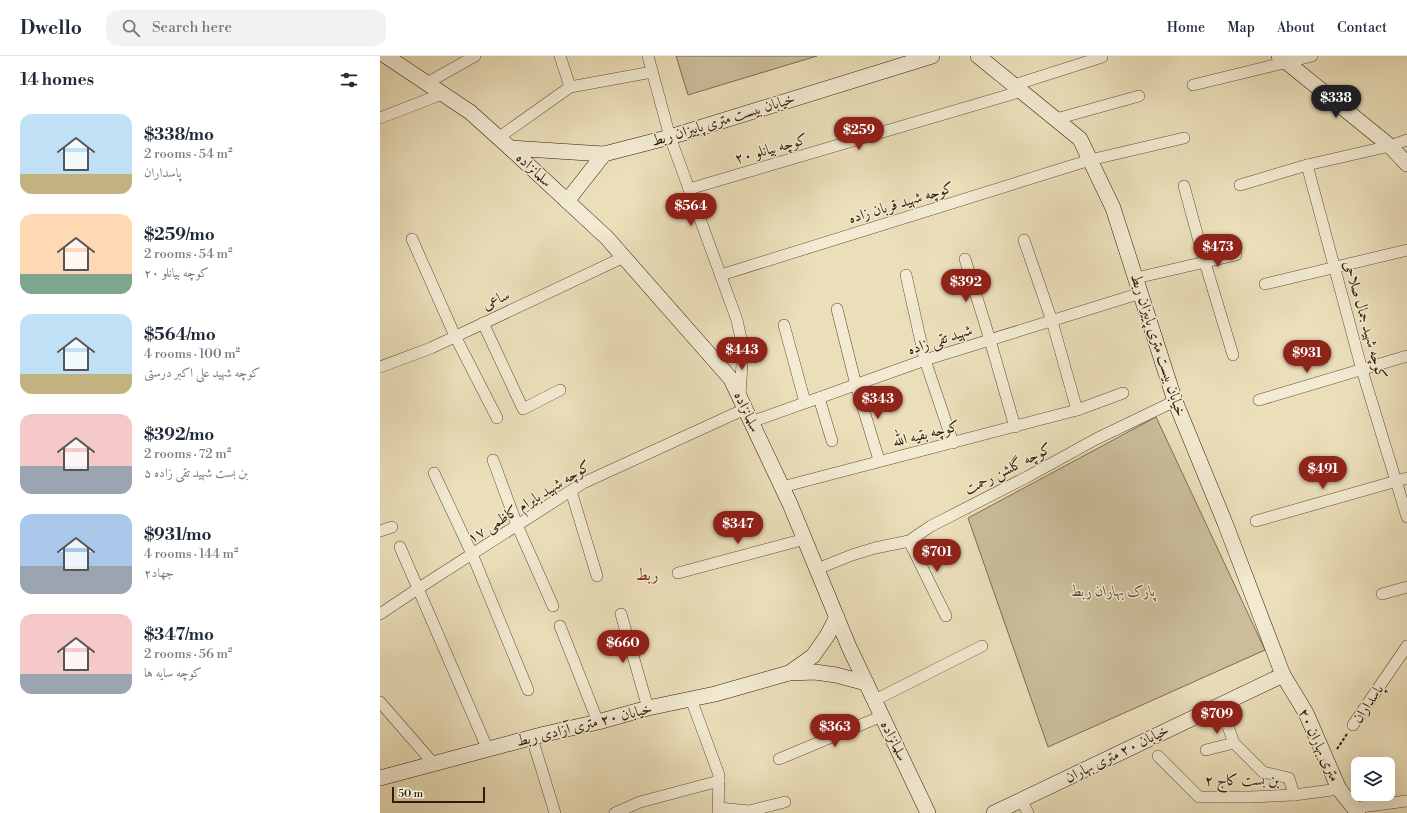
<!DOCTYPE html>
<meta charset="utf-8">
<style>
body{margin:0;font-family:"Libre Bodoni",Amiri,serif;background:#f2f2f3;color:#1f2937;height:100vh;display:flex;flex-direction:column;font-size:15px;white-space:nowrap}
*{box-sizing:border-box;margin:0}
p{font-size:13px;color:#747a83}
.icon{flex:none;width:22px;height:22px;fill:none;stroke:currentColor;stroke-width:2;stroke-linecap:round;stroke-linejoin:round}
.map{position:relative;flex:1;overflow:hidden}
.panel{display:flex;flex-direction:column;background:#fff;width:380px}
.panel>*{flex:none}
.controls{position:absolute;left:971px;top:701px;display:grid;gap:8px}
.controls a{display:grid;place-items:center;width:44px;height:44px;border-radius:8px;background:#fff;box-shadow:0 4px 16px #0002;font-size:20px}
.scale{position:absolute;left:12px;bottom:10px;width:93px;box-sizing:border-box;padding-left:4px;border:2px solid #321b07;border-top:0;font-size:11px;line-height:14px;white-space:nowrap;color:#321b07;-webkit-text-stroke:3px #f2ead2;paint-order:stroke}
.price{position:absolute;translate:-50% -34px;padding:0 9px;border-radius:14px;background:#8f2418;color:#fff;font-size:13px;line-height:26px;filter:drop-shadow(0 1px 2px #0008)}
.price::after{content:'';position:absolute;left:50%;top:24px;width:12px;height:9px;margin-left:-6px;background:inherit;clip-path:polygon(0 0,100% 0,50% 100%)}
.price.on{background:#222;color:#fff}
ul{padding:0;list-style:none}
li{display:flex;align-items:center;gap:12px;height:100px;padding:0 20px}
li span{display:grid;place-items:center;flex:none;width:112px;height:80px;border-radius:12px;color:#555}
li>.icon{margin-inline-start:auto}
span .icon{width:48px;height:48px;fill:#fffc;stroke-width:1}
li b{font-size:17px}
h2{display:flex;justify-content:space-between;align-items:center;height:48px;padding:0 20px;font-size:17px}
header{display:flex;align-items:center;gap:24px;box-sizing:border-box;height:56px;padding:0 20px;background:#fff;border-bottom:1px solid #e0e1e3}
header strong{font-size:19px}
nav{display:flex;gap:22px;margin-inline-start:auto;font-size:14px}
.search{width:280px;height:36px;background:#f2f2f3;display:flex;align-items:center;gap:10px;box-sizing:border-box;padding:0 14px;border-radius:12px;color:#747a83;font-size:15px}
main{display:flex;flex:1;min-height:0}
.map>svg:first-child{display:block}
.green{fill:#ccbe9c;stroke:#7f6c52}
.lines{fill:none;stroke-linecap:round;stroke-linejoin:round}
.street-casing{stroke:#604c34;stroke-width:12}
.secondary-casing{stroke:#321b07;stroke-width:16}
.path{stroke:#321b07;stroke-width:2;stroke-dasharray:3 2;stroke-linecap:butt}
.street{stroke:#f2ead2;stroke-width:11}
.secondary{stroke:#f2ead2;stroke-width:15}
.labels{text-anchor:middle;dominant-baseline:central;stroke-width:3;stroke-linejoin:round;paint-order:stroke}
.street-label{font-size:15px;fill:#321b07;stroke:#f2ead2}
.park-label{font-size:15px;font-style:italic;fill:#604c34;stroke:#f2ead2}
.neighbourhood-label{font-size:16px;fill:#7a1f14;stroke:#f2ead2}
</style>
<header>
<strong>Dwello</strong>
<div class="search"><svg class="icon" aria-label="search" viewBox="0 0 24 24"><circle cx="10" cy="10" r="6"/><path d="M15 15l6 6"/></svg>Search here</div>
<nav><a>Home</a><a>Map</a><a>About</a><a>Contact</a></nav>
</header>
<main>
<section class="panel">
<h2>14 homes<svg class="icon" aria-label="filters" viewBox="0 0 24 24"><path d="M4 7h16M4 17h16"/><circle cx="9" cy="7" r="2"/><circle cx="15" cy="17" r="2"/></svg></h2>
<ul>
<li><span style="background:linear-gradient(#bfe0f5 75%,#c2b280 0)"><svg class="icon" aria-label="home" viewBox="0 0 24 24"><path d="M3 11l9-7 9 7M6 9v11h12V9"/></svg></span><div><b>$338/mo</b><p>2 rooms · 54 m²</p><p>پاسداران</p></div></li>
<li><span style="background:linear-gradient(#ffd9b3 75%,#7fa58c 0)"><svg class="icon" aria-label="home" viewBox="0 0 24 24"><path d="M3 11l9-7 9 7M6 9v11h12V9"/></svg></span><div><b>$259/mo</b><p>2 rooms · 54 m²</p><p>کوچه بیانلو ۲۰</p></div></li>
<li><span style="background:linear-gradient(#bfe0f5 75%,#c2b280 0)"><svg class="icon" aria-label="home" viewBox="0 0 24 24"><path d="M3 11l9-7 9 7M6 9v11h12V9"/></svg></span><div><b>$564/mo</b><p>4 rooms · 100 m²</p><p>کوچه شهید علی اکبر درستی</p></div></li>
<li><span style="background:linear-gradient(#f6c9c9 65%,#9aa5b1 0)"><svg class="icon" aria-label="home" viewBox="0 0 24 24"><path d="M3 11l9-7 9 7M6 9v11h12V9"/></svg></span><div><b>$392/mo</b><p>2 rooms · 72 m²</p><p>بن بست شهید تقی زاده ۵</p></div></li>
<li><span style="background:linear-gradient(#a9c7e8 65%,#9aa5b1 0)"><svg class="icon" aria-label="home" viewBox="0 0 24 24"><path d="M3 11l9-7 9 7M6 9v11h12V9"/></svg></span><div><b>$931/mo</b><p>4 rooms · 144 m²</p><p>جهاد۲</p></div></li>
<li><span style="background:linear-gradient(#f6c9c9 75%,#9aa5b1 0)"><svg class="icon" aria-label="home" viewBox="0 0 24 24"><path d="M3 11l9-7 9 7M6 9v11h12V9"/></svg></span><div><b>$347/mo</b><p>2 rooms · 56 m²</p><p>کوچه سایه ها</p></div></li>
</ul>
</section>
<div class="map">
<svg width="1027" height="757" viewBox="0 0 1027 757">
<rect width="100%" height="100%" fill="#ebdfba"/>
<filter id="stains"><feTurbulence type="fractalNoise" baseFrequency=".005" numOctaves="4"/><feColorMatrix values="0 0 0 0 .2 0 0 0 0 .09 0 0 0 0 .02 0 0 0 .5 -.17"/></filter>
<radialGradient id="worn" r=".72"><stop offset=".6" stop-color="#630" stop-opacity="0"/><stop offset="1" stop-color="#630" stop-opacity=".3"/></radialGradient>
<!-- green -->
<g class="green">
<polygon points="296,0 437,0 308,39"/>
<polygon points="776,361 885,594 668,691 588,462"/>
</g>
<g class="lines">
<defs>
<g id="street">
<polyline points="180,0 190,31"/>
<polyline points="268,0 290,81 357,264 363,292 360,340"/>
<polyline points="47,27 95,0"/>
<polyline points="634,29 722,1"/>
<polyline points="813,29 932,0"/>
<polyline points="0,62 62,38"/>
<polyline points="676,63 759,40"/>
<polyline points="118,82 190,31 272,16"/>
<polyline points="927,109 982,314 1027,461"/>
<polyline points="860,129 927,109 1010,90 1027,84"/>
<polyline points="804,130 825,207 853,299"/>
<polyline points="309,133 642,35"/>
<polyline points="32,183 75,280 117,362"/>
<polyline points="644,184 672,265 697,354"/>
<polyline points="585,203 610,284 635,371"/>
<polyline points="341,219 710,104 804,82"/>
<polyline points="526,219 545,304 573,387"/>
<polyline points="756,222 856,199"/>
<polyline points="885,228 1027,194"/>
<polyline points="457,253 476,329 499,404"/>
<polyline points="103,267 143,353 180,334"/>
<polyline points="404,269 425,346"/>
<polyline points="0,311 51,292 244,201"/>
<polyline points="439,342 452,385"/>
<polyline points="879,344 1027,300"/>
<polyline points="371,366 545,304 761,237"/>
<polyline points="113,404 137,469 173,550"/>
<polyline points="54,417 92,498 148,634"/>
<polyline points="402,431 697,354 743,337"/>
<polyline points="191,435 217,520"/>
<polyline points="876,465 1027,422"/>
<polyline points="0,475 12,471"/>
<polyline points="529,485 566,560"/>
<polyline points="20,491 108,694"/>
<polyline points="437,513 472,499 495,492 529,485 551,470 647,421 716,383 795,345"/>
<polyline points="298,517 425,483"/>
<polyline points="1002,538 1027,531"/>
<polyline points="0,558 39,532 203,427 365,353"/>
<polyline points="241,558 268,652"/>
<polyline points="180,570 218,666"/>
<polyline points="311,643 339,719 338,757"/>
<polyline points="495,644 602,590"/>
<polyline points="0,646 54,708"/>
<polyline points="847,668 854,687 883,716 909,722 914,739 959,733"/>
<polyline points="973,669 1027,590"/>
<polyline points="152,682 175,757"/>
<polyline points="826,694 854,687"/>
<polyline points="778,700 819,741 871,741 914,739"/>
<polyline points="399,703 502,660"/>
<polyline points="641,744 648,757"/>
<polyline points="339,752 369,755 405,746"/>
<polyline points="973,752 1027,745"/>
<polyline points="235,757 260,746 339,725"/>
</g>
<g id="secondary">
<polyline points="6,0 90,56 130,92 227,182 351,323 410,448 469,591 548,757"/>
<polyline points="598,0 700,83 733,152 795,345 845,467 903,619 926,657 959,733 978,757"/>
<polyline points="899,0 1010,90 1027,108"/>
<polyline points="130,92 224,98 290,81 552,0"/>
<polyline points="187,145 224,98"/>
<polyline points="409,617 433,600 447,580 457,561"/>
<polyline points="0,722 165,678 218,666 268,652 335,638 409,617 435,616 456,619 486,627"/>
<polyline points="614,757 903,619"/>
</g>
</defs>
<!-- street casing -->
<use href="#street" class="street-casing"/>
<!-- secondary casing -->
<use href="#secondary" class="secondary-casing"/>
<!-- path -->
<polyline class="path" points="957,693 967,678"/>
<!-- street -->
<use href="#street" class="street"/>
<!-- secondary -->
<use href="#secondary" class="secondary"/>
</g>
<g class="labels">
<!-- street labels -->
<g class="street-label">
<text transform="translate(343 64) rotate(-17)">خیابان بیست متری پاییزان ربط</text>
<text transform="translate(391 93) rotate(-16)">کوچه بیانلو ۲۰</text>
<text transform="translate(154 114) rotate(43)">سلمانزاده</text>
<text transform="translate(521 147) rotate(-17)">کوچه شهید قربان زاده</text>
<text transform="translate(116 244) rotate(-25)">ساعی</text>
<text transform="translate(985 264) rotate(74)">کوچه شهید جمال صلاحی</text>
<text transform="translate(560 284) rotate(-18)">شهید تقی زاده</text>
<text transform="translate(778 289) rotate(72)">خیابان بیست متری پاییزان ربط</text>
<text transform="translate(367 356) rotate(65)">سلمانزاده</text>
<text transform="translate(546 378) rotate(-14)">کوچه بقیه الله</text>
<text transform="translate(628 413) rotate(-27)">کوچه گلشن رحمت</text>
<text transform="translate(149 446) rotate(-32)">کوچه شهید بایرام کاظمی ۱۷</text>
<text transform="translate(988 648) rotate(-56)">پاسداران</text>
<text transform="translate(204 669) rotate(-14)">خیابان ۲۰ متری آزادی ربط</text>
<text transform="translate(514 685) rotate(64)">سلمانزاده</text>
<text transform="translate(939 689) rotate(65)">۲۰ متری بهاران</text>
<text transform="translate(737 698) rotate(-26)">خیابان ۲۰ متری بهاران</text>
<text x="862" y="724">بن بست کاج ۲</text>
</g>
<!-- park labels -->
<g class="park-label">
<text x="733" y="535">پارک بهاران ربط</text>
</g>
<!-- neighbourhood labels -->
<g class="neighbourhood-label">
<text x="267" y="519">ربط</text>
</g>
</g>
<rect width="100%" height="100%" filter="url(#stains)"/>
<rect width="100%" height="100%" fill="url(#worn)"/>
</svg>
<div class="controls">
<a><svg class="icon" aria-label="layers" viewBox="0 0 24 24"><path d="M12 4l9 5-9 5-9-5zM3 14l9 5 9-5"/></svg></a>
</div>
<div class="scale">50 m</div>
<b class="price on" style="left:956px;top:63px">$338</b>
<b class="price" style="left:479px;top:95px">$259</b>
<b class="price" style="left:311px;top:171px">$564</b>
<b class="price" style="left:838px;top:212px">$473</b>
<b class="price" style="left:586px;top:247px">$392</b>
<b class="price" style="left:362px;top:315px">$443</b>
<b class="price" style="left:927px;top:318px">$931</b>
<b class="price" style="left:498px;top:364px">$343</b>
<b class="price" style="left:943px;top:434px">$491</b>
<b class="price" style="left:358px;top:489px">$347</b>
<b class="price" style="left:557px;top:517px">$701</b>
<b class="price" style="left:243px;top:608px">$660</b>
<b class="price" style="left:837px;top:679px">$709</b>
<b class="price" style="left:455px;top:692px">$363</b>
</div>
</main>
